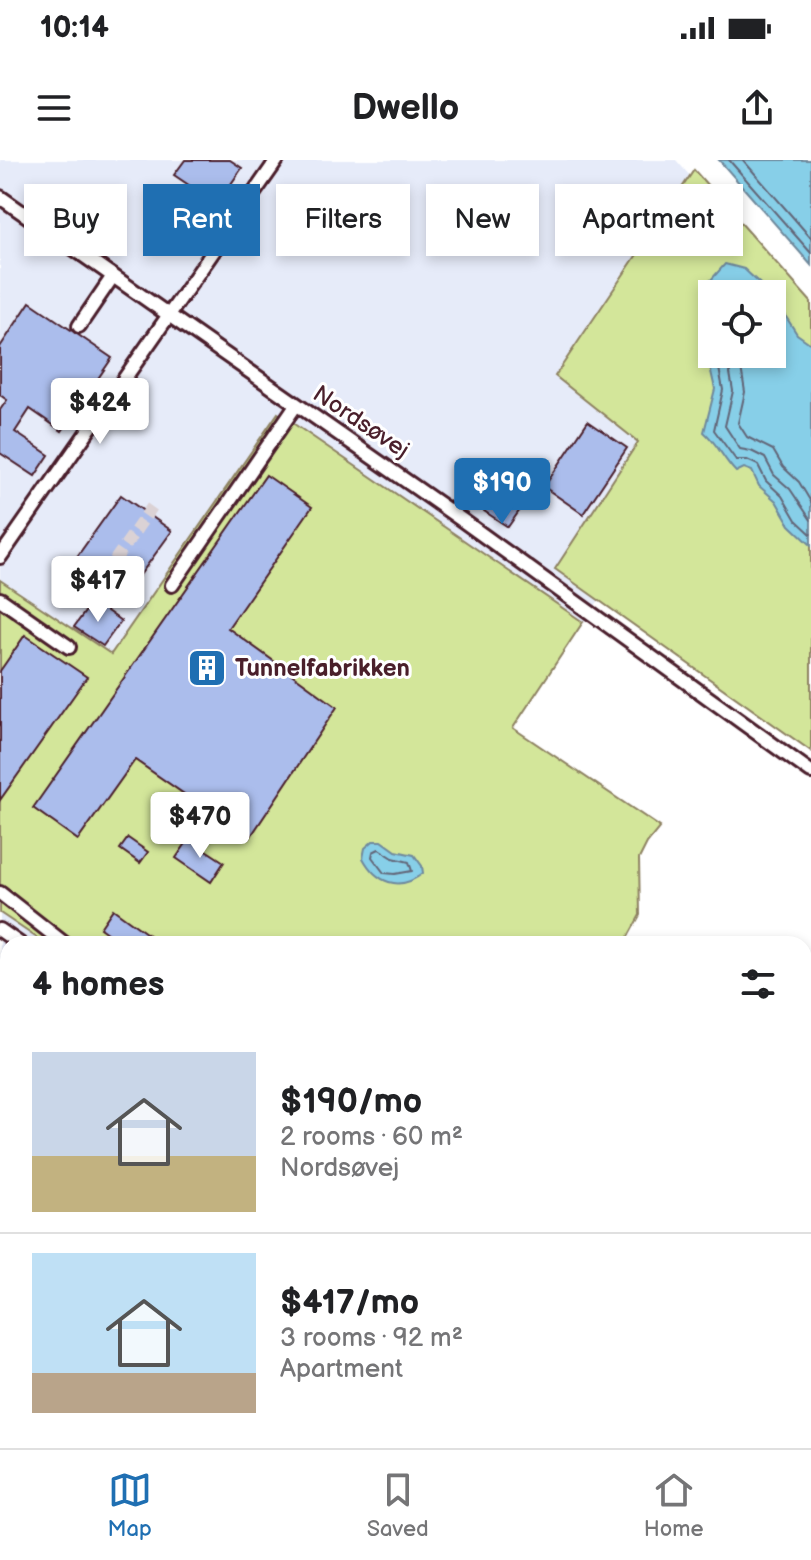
<!DOCTYPE html>
<meta charset="utf-8">
<style>
body{margin:0;font-family:"Balsamiq Sans",sans-serif;background:#f2f2f2;color:#202124;height:100vh;display:flex;flex-direction:column;font-size:30px;white-space:nowrap}
*{box-sizing:border-box;margin:0}
p{font-size:26px;color:#757577}
.icon{flex:none;width:44px;height:44px;fill:none;stroke:currentColor;stroke-width:2;stroke-linecap:round;stroke-linejoin:round}
.map{position:relative;flex:1;overflow:hidden}
.drawer{position:absolute;left:0px;top:776px;width:812px;height:512px;display:flex;flex-direction:column;background:#fff;border-radius:24px 24px 0 0;box-shadow:0 4px 12px #0003}
.drawer>*{flex:none}
.guide{position:absolute;left:24px;top:24px;width:764px;height:72px;display:flex;gap:16px}
.fabs{position:absolute;left:698px;top:120px;display:grid;gap:16px}
.fabs a{display:grid;place-items:center;width:88px;height:88px;border-radius:0px;background:#fff;box-shadow:0 4px 12px #0003;font-size:40px}
.price{position:absolute;translate:-50% -68px;padding:0 18px;border-radius:8px;background:#fff;color:#222;font-size:26px;line-height:52px;filter:drop-shadow(0 2px 4px #0008)}
.price::after{content:'';position:absolute;left:50%;top:48px;width:24px;height:18px;margin-left:-12px;background:inherit;clip-path:polygon(0 0,100% 0,50% 100%)}
.price.current{background:#1f6fb2;color:#fff}
ul{padding:0;list-style:none}
li{display:flex;align-items:center;gap:24px;height:200px;padding:0 32px}
li+li{border-top:2px solid #e0e0e0}
li span{display:grid;place-items:center;flex:none;width:224px;height:160px;border-radius:0px;color:#555}
li>.icon{margin-inline-start:auto}
span .icon{width:96px;height:96px;fill:#fffc;stroke-width:1}
li b{font-size:34px}
h2{display:flex;justify-content:space-between;align-items:center;height:96px;padding:0 32px;font-size:34px}
.tag{padding:0 28px;border-radius:0px;background:#fff;box-shadow:0 4px 12px #0003;font-size:28px;line-height:72px}
.tag.current{background:#1f6fb2;color:#fff}
.status{display:flex;justify-content:space-between;align-items:center;height:56px;padding:0 40px;background:#fff;direction:ltr}
.status svg{height:22px;fill:currentColor}
header{display:flex;justify-content:space-between;align-items:center;height:104px;padding:0 32px;background:#fff;font-size:36px;font-weight:700}
.tabs{display:flex;justify-content:space-around;align-items:center;height:112px;border-top:2px solid #e0e0e0;background:#fff;font-size:22px;color:#757577}
.tabs a{display:grid;justify-items:center;gap:4px}
.tabs .current{color:#1f6fb2}
.map>svg:first-child{display:block}
.built{fill:#e6ebf9}
.green{fill:#d3e69a;stroke:#8e8262;stroke-width:2;fill-rule:evenodd}
.water{fill:#87cfe8;stroke:#6f899c;stroke-width:2}
.lines{fill:none;stroke-linecap:round;stroke-linejoin:round}
.shore{stroke:#626577;stroke-width:2}
.building{fill:#abbdec;stroke:#4a1f2b;stroke-width:2}
.minor-tunnel{stroke:#dbd2d5;stroke-width:12;stroke-dasharray:12 6;stroke-linecap:butt}
.minor-casing{stroke:#4a1f2b;stroke-width:18}
.minor{stroke:#fff;stroke-width:12}
.labels{text-anchor:middle;dominant-baseline:central;stroke-width:6;stroke-linejoin:round;paint-order:stroke}
.street-label{font-size:24px;fill:#4a1f2b;stroke:#fff}
.poi-label{font-size:24px;font-weight:bold;fill:#4a1f2b;stroke:#fff;text-anchor:start}
</style>
<div class="status"><b>10:14</b><svg viewBox="0 0 49 12"><path d="M0 12V9h3v3zM5 12V6h3v6zM10 12V3h3v9zM15 12V0h3v12zM26 1h20v11H26zM47 4h2v5h-2z"/></svg></div>
<header><svg class="icon" aria-label="menu" viewBox="0 0 24 24"><path d="M4 6h16M4 12h16M4 18h16"/></svg>Dwello<svg class="icon" aria-label="share" viewBox="0 0 24 24"><path d="M12 15V3M7 8l5-5 5 5M5 13v7h14v-7"/></svg></header>
<div class="map">
<svg width="811" height="1288" viewBox="0 0 811 1288">
<rect width="100%" height="100%" fill="#fff"/>
<filter id="ink" filterUnits="userSpaceOnUse"><feTurbulence type="fractalNoise" baseFrequency=".0125" numOctaves="2"/><feDisplacementMap in="SourceGraphic" scale="16" xChannelSelector="R" yChannelSelector="G"/><feConvolveMatrix kernelMatrix="1 2 1 2 8 2 1 2 1" color-interpolation-filters="sRGB"/></filter>
<g filter="url(#ink)">
<!-- built -->
<polygon class="built" points="0,0 268,0 279,7 285,0 676,0 690,16 555,215 638,282 555,409 599,440 513,568 212,784 8,784 8,1214 0,1209"/>
<!-- green -->
<g class="green">
<path d="M694,10L811,142V591L555,409L638,282L555,216ZM712,134H772V194H712Z"/>
<polygon points="278,253 583,462 513,568 660,667 647,683 639,699 640,755 624,784 46,784 0,753 0,420 111,494"/>
</g>
<!-- water -->
<g class="water">
<polygon points="719,0 811,0 811,105"/>
<polygon points="725,104 744,109 771,134 712,134 712,178 708,169 710,121"/>
<path d="M772,135L797,174L811,184V385L790,365L776,341L759,326L752,311L744,308L736,312C723,299 718,284 704,272L715,229L710,207L713,194H772Z"/>
<path d="M373,681H382L396,691L414,695L422,706L423,713C399,733 376,722 363,698L365,688Z"/>
<polygon points="0,1217 8,1223 8,1280 90,1280 102,1288 0,1288"/>
</g>
<g class="lines">
<!-- shore -->
<g class="shore">
<polyline points="729,0 811,93"/>
<polyline points="743,0 811,78"/>
<polyline points="721,194 719,208 723,230 714,270 736,300 747,300 758,305 766,321 782,336 796,360 811,374"/>
<polyline points="731,194 729,207 733,231 725,266 740,289 751,291 765,298 774,315 790,329 811,360"/>
<polyline points="743,194 741,207 745,232 738,263 747,277 773,290 783,307 799,322 811,342"/>
<polygon points="379,689 393,698 409,702 412,711 395,714 384,713 372,697 373,692"/>
</g>
</g>
<!-- building -->
<g class="building">
<polygon points="185,0 230,0 242,8 217,44 174,15"/>
<polygon points="30,142 112,198 62,271 30,249 15,272 49,295 35,316 0,293 0,250 7,240 0,235 0,187"/>
<polygon points="588,261 627,288 583,354 544,327"/>
<polygon points="266,315 312,347 228,468 337,547 249,679 135,600 78,680 33,648"/>
<polygon points="498,331 522,347 508,367 484,351"/>
<polygon points="121,335 172,371 121,441 71,405"/>
<polygon points="93,441 121,461 103,486 74,467"/>
<polygon points="25,475 87,517 0,640 0,511"/>
<polygon points="128,678 148,692 140,703 120,689"/>
<polygon points="189,679 224,702 211,722 176,698"/>
<polygon points="113,749 161,784 122,784 100,768"/>
<polygon points="8,847 8,977 0,972 0,859"/>
<polygon points="506,1280 603,1280 614,1288 500,1288"/>
</g>
<g class="lines">
<!-- minor-tunnel -->
<polyline class="minor-tunnel" points="94,430 152,347"/>
<defs>
<g id="minor">
<polyline points="0,37 462,360 811,612"/>
<polyline points="79,166 113,116"/>
<polyline points="0,397 277,0"/>
<polyline points="172,425 296,245"/>
<polyline points="0,439 69,487"/>
<polyline points="0,733 65,784"/>
<polyline points="0,770 20,784"/>
<polyline points="0,815 8,819"/>
<polyline points="0,1000 8,1006"/>
<polyline points="0,1193 8,1199"/>
<polyline points="125,1280 136,1288"/>
<polyline points="679,1280 691,1288"/>
<polyline points="730,1280 741,1288"/>
</g>
</defs>
<!-- minor casing -->
<use href="#minor" class="minor-casing"/>
<!-- minor -->
<use href="#minor" class="minor"/>
</g>
</g>
<!-- icons -->
<defs>
<symbol id="building-square" viewBox="-11 -11 22 22"><rect x="-9" y="-9" width="18" height="18" rx="4" fill="#1f6fb2" stroke="#fff"/><path d="M-4-6H4V6H1V3H-1V6H-4ZM-2.5-4.3h1.7v1.8h-1.7ZM.8-4.3h1.7v1.8H.8ZM-2.5-1h1.7V.8h-1.7ZM.8-1h1.7V.8H.8Z" fill="#fff"/></symbol>
</defs>
<g fill-rule="evenodd">
<use href="#building-square" x="185" y="486" width="44" height="44"/>
</g>
<g class="labels">
<!-- street labels -->
<g class="street-label">
<text transform="translate(361 262) rotate(34)">Nordsøvej</text>
</g>
<!-- poi labels -->
<g class="poi-label">
<text x="235" y="508">Tunnelfabrikken</text>
</g>
</g>
</svg>
<div class="fabs">
<a><svg class="icon" aria-label="locate" viewBox="0 0 24 24"><circle cx="12" cy="12" r="6"/><path d="M12 2v4M12 18v4M2 12h4M18 12h4"/></svg></a>
</div>
<b class="price" style="left:100px;top:286px">$424</b>
<b class="price current" style="left:502px;top:366px">$190</b>
<b class="price" style="left:98px;top:464px">$417</b>
<b class="price" style="left:200px;top:700px">$470</b>
<div class="guide">
<a class="tag">Buy</a>
<a class="tag current">Rent</a>
<a class="tag">Filters</a>
<a class="tag">New</a>
<a class="tag">Apartment</a>
</div>
<section class="drawer">
<h2>4 homes<svg class="icon" aria-label="filters" viewBox="0 0 24 24"><path d="M4 7h16M4 17h16"/><circle cx="9" cy="7" r="2"/><circle cx="15" cy="17" r="2"/></svg></h2>
<ul>
<li><span style="background:linear-gradient(#c9d6e8 65%,#c2b280 0)"><svg class="icon" aria-label="home" viewBox="0 0 24 24"><path d="M3 11l9-7 9 7M6 9v11h12V9"/></svg></span><div><b>$190/mo</b><p>2 rooms · 60 m²</p><p>Nordsøvej</p></div></li>
<li><span style="background:linear-gradient(#bfe0f5 75%,#b9a48a 0)"><svg class="icon" aria-label="home" viewBox="0 0 24 24"><path d="M3 11l9-7 9 7M6 9v11h12V9"/></svg></span><div><b>$417/mo</b><p>3 rooms · 92 m²</p><p>Apartment</p></div></li>
</ul>
</section>
</div>
<nav class="tabs">
<a class="current"><svg class="icon" aria-label="map" viewBox="0 0 24 24"><path d="M3 6l6-2 6 2 6-2v14l-6 2-6-2-6 2zM9 4v14M15 6v14"/></svg>Map</a>
<a><svg class="icon" aria-label="saved" viewBox="0 0 24 24"><path d="M7 4h10v16l-5-4-5 4z"/></svg>Saved</a>
<a><svg class="icon" aria-label="home" viewBox="0 0 24 24"><path d="M3 11l9-7 9 7M6 9v11h12V9"/></svg>Home</a>
</nav>
